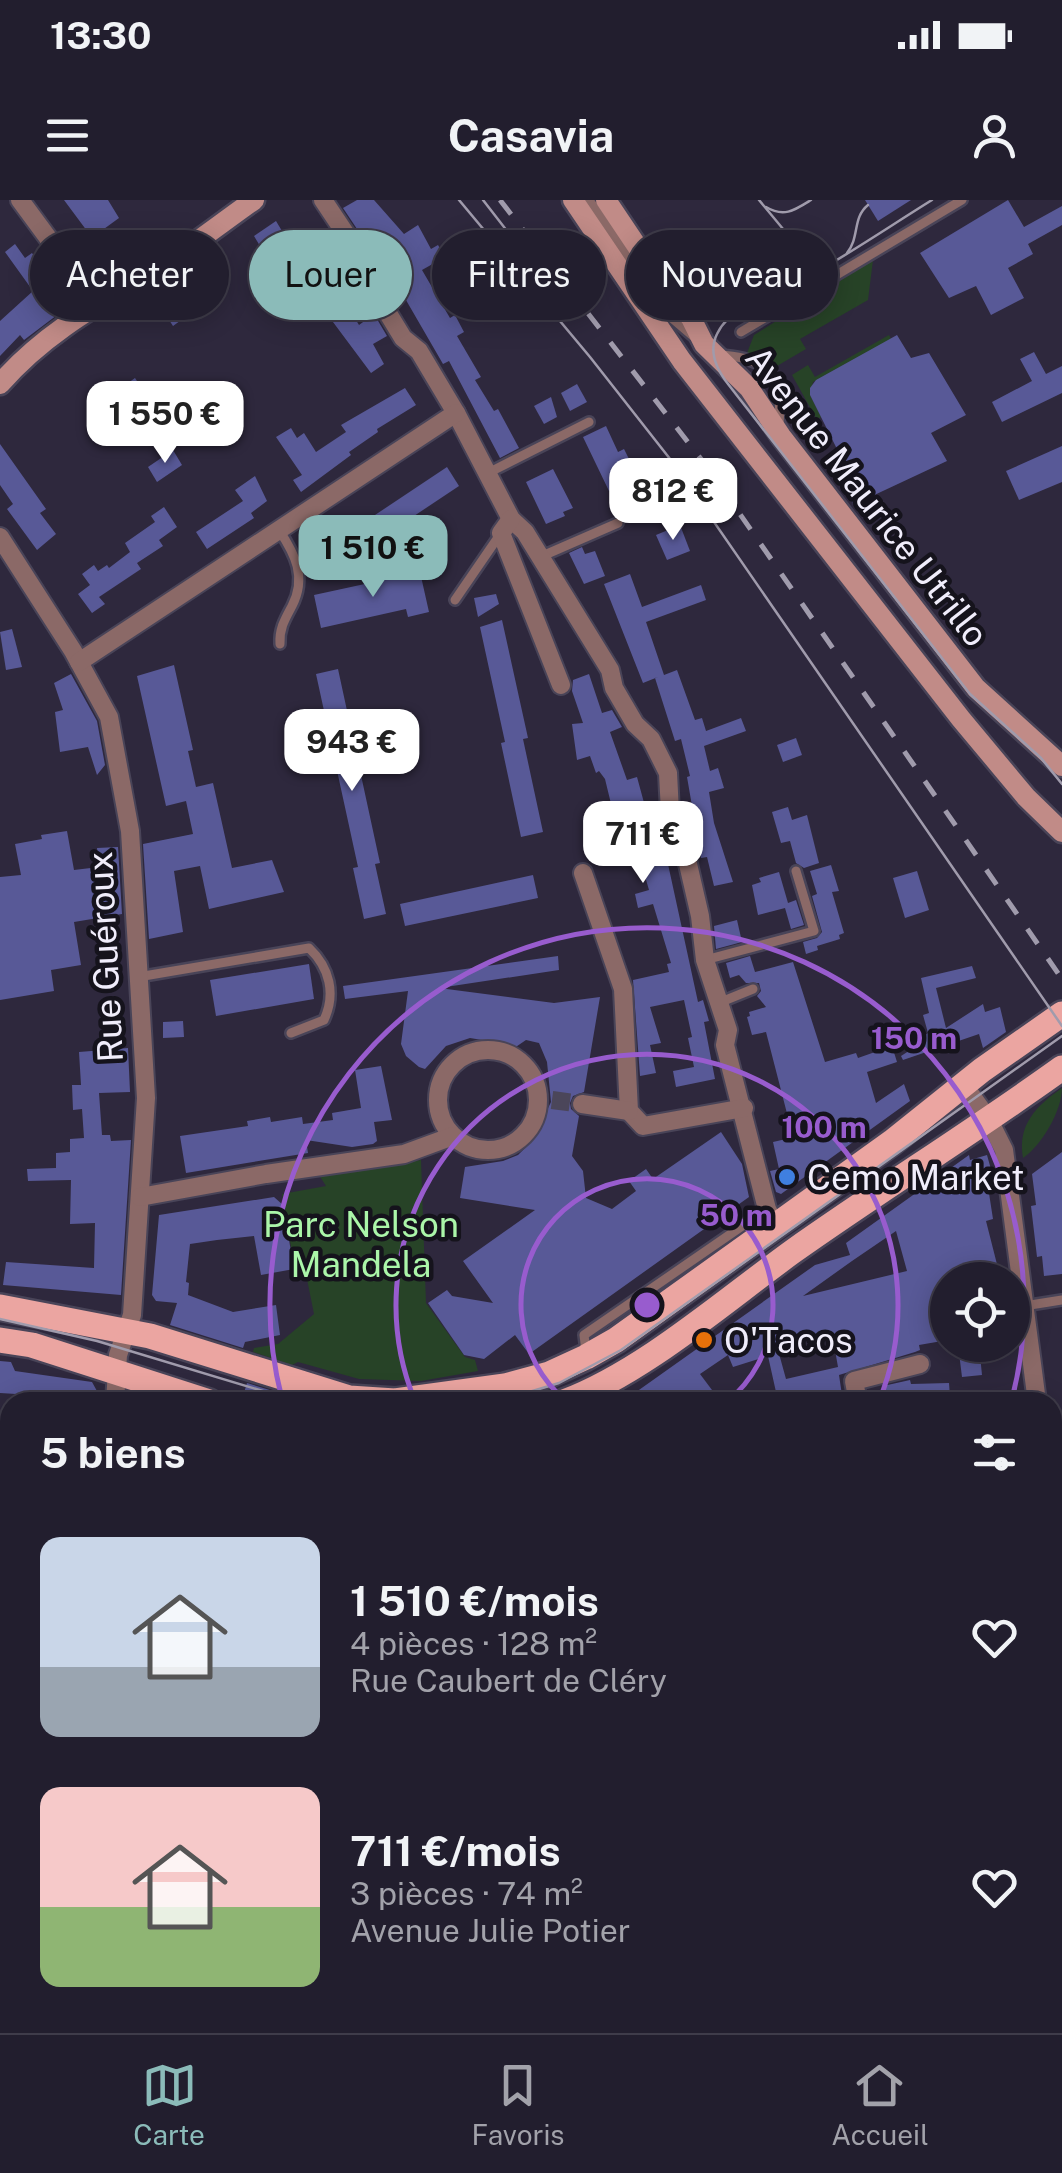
<!DOCTYPE html>
<html lang="fr">
<meta charset="utf-8">
<style>
body{margin:0;font-family:"Public Sans",sans-serif;background:#2a2736;color:#f1f3f6;height:100vh;display:flex;flex-direction:column;font-size:38px;white-space:nowrap}
*{box-sizing:border-box;margin:0}
p{font-size:32px;color:#a2a2aa}
.icon{flex:none;width:55px;height:55px;fill:none;stroke:currentColor;stroke-width:2;stroke-linecap:round;stroke-linejoin:round}
.map{position:relative;flex:1;overflow:hidden}
.sheet{position:absolute;left:0px;top:1192px;width:1062px;height:642px;display:flex;flex-direction:column;background:#221e2e;border-radius:30px 30px 0 0;box-shadow:0 5px 25px #0003,0 0 0 2px #3f3c4a}
.sheet>*{flex:none}
.guide{position:absolute;left:30px;top:30px;width:1002px;height:90px;display:flex;gap:20px}
.tools{position:absolute;left:930px;top:1062px;display:grid;gap:20px}
.tools a{display:grid;place-items:center;width:100px;height:100px;border-radius:50%;background:#221e2e;box-shadow:0 5px 25px #0003,0 0 0 2px #3f3c4a;font-size:50px}
.price{position:absolute;translate:-50% -85px;padding:0 22px;border-radius:20px;background:#fff;color:#222;font-size:32px;line-height:65px;filter:drop-shadow(0 2px 5px #0008)}
.price::after{content:'';position:absolute;left:50%;top:60px;width:30px;height:22px;margin-left:-15px;background:inherit;clip-path:polygon(0 0,100% 0,50% 100%)}
.price.selected{background:#8bbbb9;color:#111}
ul{padding:0;list-style:none}
li{display:flex;align-items:center;gap:30px;height:250px;padding:0 40px}
li span{display:grid;place-items:center;flex:none;width:280px;height:200px;border-radius:20px;color:#555}
li>.icon{margin-inline-start:auto}
span .icon{width:120px;height:120px;fill:#fffc;stroke-width:1}
li b{font-size:42px}
h2{display:flex;justify-content:space-between;align-items:center;height:120px;padding:0 40px;font-size:42px}
.chip{padding:0 35px;border-radius:45px;background:#221e2e;box-shadow:0 5px 25px #0003,0 0 0 2px #3f3c4a;font-size:35px;line-height:90px}
.chip.selected{background:#8bbbb9;color:#111}
.status{display:flex;justify-content:space-between;align-items:center;height:70px;padding:0 50px;background:#221e2e;direction:ltr}
.status svg{height:28px;fill:currentColor}
header{display:flex;justify-content:space-between;align-items:center;height:130px;padding:0 40px;background:#221e2e;font-size:45px;font-weight:700}
.tabs{display:flex;justify-content:space-around;align-items:center;height:140px;border-top:2px solid #3f3c4a;background:#221e2e;font-size:28px;color:#a2a2aa}
.tabs a{display:grid;justify-items:center;gap:5px}
.tabs .selected{color:#8bbbb9}
.map>svg:first-child{display:block}
.green{fill:#274327}
.building{fill:#585997;fill-rule:evenodd}
.lines{fill:none;stroke-linecap:round;stroke-linejoin:round}
.street-tunnel{stroke:#4b465a;stroke-width:18;stroke-dasharray:18 9;stroke-linecap:butt}
.lane-casing{stroke:#494458;stroke-width:14}
.street-casing{stroke:#494458;stroke-width:22}
.secondary-casing{stroke:#494458;stroke-width:25}
.primary-casing{stroke:#494458;stroke-width:30}
.lane{stroke:#8b6967;stroke-width:9}
.street{stroke:#8b6967;stroke-width:18}
.secondary{stroke:#c18b87;stroke-width:20}
.primary{stroke:#eba5a1;stroke-width:25}
.tram{stroke:#a09bac;stroke-width:2.5}
.rail{stroke:#a09bac;stroke-width:5;stroke-dasharray:18 18;stroke-linecap:butt}
.ring{fill:none;stroke:#985cce;stroke-width:5}
.shop-dot{fill:#3f7fe0;stroke:#15131c;stroke-width:4}
.food-dot{fill:#e8710a;stroke:#15131c;stroke-width:4}
.labels{text-anchor:middle;dominant-baseline:central;stroke-width:9;stroke-linejoin:round;paint-order:stroke}
.street-label{font-size:35px;fill:#f0edfb;stroke:#15131c}
.poi-label{font-size:35px;fill:#f0edfb;stroke:#15131c;text-anchor:start}
.park-label{font-size:35px;fill:#abf6a9;stroke:#15131c}
.centre{fill:#985cce;stroke:#15131c;stroke-width:5}
.ring-label{font-size:30px;text-anchor:middle;font-weight:bold;fill:#985cce;stroke:#15131c;stroke-width:9;stroke-linejoin:round;paint-order:stroke}
</style>
<div class="status"><b>13:30</b><svg viewBox="0 0 49 12"><path d="M0 12V9h3v3zM5 12V6h3v6zM10 12V3h3v9zM15 12V0h3v12zM26 1h20v11H26zM47 4h2v5h-2z"/></svg></div>
<header><svg class="icon" aria-label="menu" viewBox="0 0 24 24"><path d="M4 6h16M4 12h16M4 18h16"/></svg>Casavia<svg class="icon" aria-label="person" viewBox="0 0 24 24"><circle cx="12" cy="8" r="4"/><path d="M4 21q1-7 8-7t8 7"/></svg></header>
<div class="map">
<svg width="1062" height="1833" viewBox="0 0 1062 1833">
<rect width="100%" height="100%" fill="#2e283d"/>
<!-- green -->
<g class="green">
<polygon points="873,60 868,100 800,139 806,149 777,166 747,153 754,135"/>
<polygon points="889,135 891,139 813,182 810,195 821,217 817,220 792,175 808,165 815,177"/>
<path d="M1062,888C1062,910 1042,945 1023,958C1017,925 1036,906 1062,888Z"/>
<polygon points="421,960 426,1103 465,1157 475,1160 478,1171 421,1181 359,1179 298,1162 292,1165 253,1152 254,1148 278,1144 314,1114 307,1079 295,1070 282,994 326,986 319,975"/>
</g>
<!-- building -->
<g class="building">
<polygon points="64,0 108,0 119,18 97,34 106,47 89,59 78,44 90,35"/>
<polygon points="357,0 374,0 404,34 418,25 431,49 438,45 445,57 422,70 450,118 455,115 464,132 457,136 481,177 475,180 494,211 498,209 519,248 500,258 449,161 443,164 377,50 373,53 343,8"/>
<polygon points="865,0 911,0 878,21"/>
<polygon points="1008,0 1024,27 1062,6 1062,25 1028,44 1033,54 1008,68 1024,98 991,115 976,86 949,98 920,53"/>
<polygon points="276,21 285,36 263,51 254,36"/>
<polygon points="15,44 25,58 32,53 59,94 70,89 77,100 24,140 20,135 0,156 0,121 33,91 5,52"/>
<polygon points="489,61 500,80 480,92 469,73"/>
<polygon points="208,66 224,89 173,126 158,103 199,78 201,71"/>
<polygon points="348,107 359,125 374,114 387,136 373,144 384,164 371,173 330,118"/>
<polygon points="897,135 911,158 929,153 966,215 931,233 947,261 853,305 849,273 810,195 810,188 816,180"/>
<polygon points="1034,152 1046,174 1062,166 1062,193 1002,222 992,202 1032,181 1020,159"/>
<polygon points="135,178 148,198 126,212 114,193"/>
<polygon points="577,184 587,202 570,211 561,193"/>
<polygon points="198,188 208,204 188,217 178,202"/>
<polygon points="405,188 416,205 377,229 378,232 349,252 351,255 301,292 293,280 302,275 276,237 291,228 297,238 304,233 316,252 346,232 341,225"/>
<polygon points="551,197 557,217 544,224 534,206"/>
<polygon points="606,226 618,252 624,249 638,277 609,291 583,237"/>
<polygon points="0,244 46,309 40,313 56,334 37,350 7,309 13,304 0,285"/>
<polygon points="1062,246 1062,282 1019,300 1006,271"/>
<polygon points="173,250 182,265 157,282 148,267"/>
<polygon points="447,267 459,286 384,336 372,317"/>
<polygon points="553,269 573,308 563,312 565,316 546,324 526,282"/>
<polygon points="255,276 267,301 251,313 254,318 207,349 196,332 243,301 235,290"/>
<polygon points="164,307 177,327 159,340 163,346 137,363 141,369 99,397 105,404 92,413 78,394 90,385 82,374 94,365 98,371 107,365 109,368 130,352 125,343 155,322 151,316"/>
<polygon points="680,325 690,351 667,360 656,335"/>
<polygon points="582,347 585,354 595,351 605,376 584,384 569,353"/>
<polygon points="420,372 429,412 408,417 406,409 321,428 314,395"/>
<polygon points="630,374 642,407 701,385 706,400 646,422 664,475 677,470 695,520 702,518 706,531 741,518 746,531 704,546 710,571 718,568 724,588 709,592 714,623 733,682 714,686 707,657 701,658 687,577 690,576 681,539 675,541 655,478 658,477 643,483 604,384"/>
<polygon points="496,394 499,404 478,417 474,398"/>
<polygon points="502,420 528,538 523,539 543,632 521,637 501,543 505,542 480,427"/>
<polygon points="12,429 22,467 6,470 0,432"/>
<polygon points="174,465 193,550 188,551 196,587 213,583 232,668 272,660 284,692 209,709 200,666 174,671 183,732 149,739 143,644 193,634 186,601 166,606 137,476"/>
<polygon points="338,469 380,663 375,664 386,714 364,719 353,668 358,667 316,474"/>
<polygon points="71,474 97,521 105,565 97,575 88,547 60,552 55,512 63,510 54,483"/>
<polygon points="589,474 602,513 612,510 622,527 610,532 627,580 637,577 646,610 652,609 655,632 661,632 698,802 703,800 709,821 704,822 715,879 676,887 673,871 694,867 688,838 692,837 684,800 650,807 661,843 650,845 656,873 640,876 633,780 669,772 667,764 671,763 653,704 638,708 635,694 649,690 635,642 623,645 621,638 588,644 583,618 613,612 605,579 599,571 596,573 590,556 577,560 572,524 583,523 572,491 573,480"/>
<polygon points="796,538 802,555 783,562 777,545"/>
<polygon points="788,607 792,620 807,615 819,663 804,668 796,663 790,641 781,643 772,612"/>
<polygon points="67,631 74,670 99,667 97,648 118,647 122,714 74,722 81,765 51,770 54,791 0,800 0,677 21,675 15,644 42,639 41,635"/>
<polygon points="831,665 839,691 832,692 844,733 839,735 840,739 817,746 818,750 806,754 803,742 817,738 822,732 812,696 817,694 810,671"/>
<polygon points="917,671 929,710 905,718 893,678"/>
<polygon points="779,672 788,703 796,700 804,725 791,729 785,708 758,715 752,685 761,682 759,678"/>
<polygon points="533,675 538,698 405,726 400,704"/>
<polygon points="737,720 742,742 716,749 714,726"/>
<polygon points="558,756 559,770 439,788 554,803 600,797 584,892 573,896 570,903 571,909 579,916 572,956 583,971 586,998 612,1009 636,991 629,981 646,969 653,979 721,932 742,964 749,997 529,1154 515,1135 484,1159 464,1155 428,1103 447,1090 452,1096 493,1103 463,1061 535,1010 460,998 465,967 503,961 518,955 532,941 551,902 547,862 539,843 526,840 507,853 488,841 470,838 446,846 425,869 419,867 406,856 401,844 408,791 345,799 343,786"/>
<polygon points="750,756 755,772 793,762 825,862 856,853 858,858 892,846 897,862 867,872 876,903 904,884 910,901 781,994 776,992 770,971 779,969 773,942 786,939 785,931 791,929 766,832 752,835 747,817 750,816 749,812 766,807 757,796 761,791 759,783 746,783 739,775 730,778 726,763"/>
<polygon points="309,764 314,799 216,816 210,780"/>
<polygon points="972,766 976,778 936,788 946,828 983,804 985,812 1000,807 1006,832 983,848 979,834 903,860 901,856 926,840 924,836 928,833 923,815 929,813 921,778"/>
<polygon points="183,821 184,837 163,838 163,822"/>
<polygon points="128,848 130,892 99,893 102,935 110,935 111,941 131,940 121,1095 3,1085 6,1062 94,1068 95,1023 70,1024 71,980 28,981 27,969 56,968 56,953 70,952 70,939 84,938 82,909 73,910 72,885 81,885 79,852"/>
<polygon points="381,866 392,920 374,922 377,941 373,944 352,947 306,940 308,953 186,973 180,936 248,926 247,921 270,917 271,922 302,917 303,924 333,920 332,913 361,908 355,870"/>
<polygon points="1062,952 1062,1074 1044,1076 1042,1056 1037,1057 1031,1006 1036,1005 1032,974"/>
<path d="M969,955L970,960L987,955L992,973L986,974L993,1019L986,1021L1001,1080H948V1099L943,1100L948,1140L919,1145L920,1150L915,1152L839,1175L843,1202H809L808,1194L778,1201L768,1156L733,1167L728,1155L700,1174L721,1202H622L815,1065L850,1055L846,1043ZM896,1031L907,1071L803,1096L852,1061ZM832,1133L838,1167L786,1179L778,1150Z"/>
<polygon points="274,997 283,1005 294,1069 261,1075 254,1036 217,1040 190,1044 186,1082 189,1083 188,1095 233,1112 276,1105 280,1135 245,1142 243,1148 170,1125 177,1103 156,1101 152,1095 159,1015"/>
<polygon points="958,1145 979,1145 982,1175 962,1177"/>
<polygon points="0,1161 11,1162 15,1171 92,1182 103,1202 24,1202 16,1194 0,1193"/>
<polygon points="910,1180 911,1184 949,1183 950,1197 886,1202 883,1186"/>
<polygon points="247,1183 283,1194 280,1202 241,1202"/>
</g>
<g class="lines">
<!-- street-tunnel -->
<polyline class="street-tunnel" points="552,900 582,904"/>
<defs>
<g id="lane">
<polyline points="589,0 666,113 693,136"/>
<polyline points="741,132 962,0"/>
<path d="M719,155C767,157 783,176 779,224"/>
<polyline points="488,273 589,222"/>
<path d="M279,330C295,354 307,377 292,406C285,419 279,429 280,444"/>
<polyline points="540,357 618,323"/>
<polyline points="455,400 501,333"/>
<polyline points="705,760 814,731 796,671"/>
<path d="M138,777L309,748C330,768 336,794 324,820L291,833"/>
<polyline points="721,802 753,789"/>
<polyline points="1024,1106 1062,1100"/>
<polyline points="586,1151 584,1135 767,1009"/>
</g>
<g id="street">
<polyline points="20,0 96,103"/>
<polyline points="323,0 369,69 375,92 403,138 419,151 456,213 511,319 525,332 610,470 614,488 635,524 651,539 668,573 670,612 682,638 700,716 705,760 728,830 725,845 767,1009 775,1025"/>
<polyline points="511,319 501,333 561,485"/>
<polyline points="0,337 73,451 109,517 130,631 146,898 132,1115 118,1155 115,1202"/>
<polyline points="79,462 456,213"/>
<polyline points="583,673 623,789 629,911 643,926 744,908"/>
<circle cx="488" cy="900" r="50"/>
<polyline points="963,884 989,920 1004,950 1037,1202"/>
<polyline points="582,904 629,911"/>
<polyline points="140,997 266,974 404,954 453,936"/>
<polyline points="858,1202 854,1181 920,1164"/>
<polyline points="1052,1245 1062,1256"/>
<polyline points="0,1286 10,1295"/>
<polyline points="0,1717 10,1716"/>
<polyline points="785,1833 786,1825"/>
</g>
<g id="secondary">
<polyline points="573,0 682,161 961,519 1026,597 1062,632"/>
<polyline points="606,0 657,76 691,118 704,144 749,188 781,236 976,488 1062,566"/>
<path d="M0,184C45,132 102,102 160,67C192,46 223,22 254,0"/>
<polyline points="0,1408 10,1404"/>
<polyline points="813,1825 818,1833"/>
</g>
<g id="primary">
<polyline points="0,1107 150,1136 349,1198 395,1201 505,1186 549,1174 586,1157 616,1140 892,942 982,870 1062,814"/>
<polyline points="0,1140 32,1145 209,1202"/>
<path d="M564,1202C642,1173 723,1102 792,1052C881,989 973,932 1062,868"/>
</g>
</defs>
<!-- lane casing -->
<use href="#lane" class="lane-casing"/>
<!-- street casing -->
<use href="#street" class="street-casing"/>
<!-- secondary casing -->
<use href="#secondary" class="secondary-casing"/>
<!-- primary casing -->
<use href="#primary" class="primary-casing"/>
<!-- lane -->
<use href="#lane" class="lane"/>
<!-- street -->
<use href="#street" class="street"/>
<!-- secondary -->
<use href="#secondary" class="secondary"/>
<!-- primary -->
<use href="#primary" class="primary"/>
<!-- tram -->
<g class="tram">
<polyline points="459,0 590,157 674,264 1062,826"/>
<polyline points="483,0 564,104"/>
<polyline points="759,0 798,47"/>
<path d="M932,0C895,23 858,48 820,70C790,87 733,100 717,134C708,152 717,170 728,184L970,494L1041,558L1062,584"/>
<path d="M766,7C784,18 795,10 811,0"/>
<path d="M847,53C860,37 852,18 868,5"/>
<path d="M768,84C787,72 801,61 790,37"/>
<polyline points="0,1119 97,1141 299,1202"/>
<polyline points="496,1202 559,1183 621,1150 1062,836"/>
</g>
<!-- rail -->
<polyline class="rail" points="500,0 708,268 1062,779"/>
</g>
<!-- distance rings -->
<g class="ring">
<path d="M567 1202A126 126 0 1 1 727 1202"/>
<path d="M415 1201A251 251 0 1 1 879 1201"/>
<path d="M282 1199A377 377 0 1 1 1012 1199"/>
</g>
<!-- markers -->
<circle class="shop-dot" cx="787" cy="977" r="10"/>
<circle class="food-dot" cx="704" cy="1140" r="10"/>
<g class="labels">
<!-- street labels -->
<g class="street-label">
<text transform="translate(867 296) rotate(52)">Avenue Maurice Utrillo</text>
<text transform="translate(105 757) rotate(-93)">Rue Guéroux</text>
</g>
<!-- poi labels -->
<g class="poi-label">
<text x="807" y="977">Cemo Market</text>
<text x="724" y="1140">O'Tacos</text>
</g>
<!-- park labels -->
<g class="park-label">
<text x="361" y="1024">Parc Nelson<tspan x="361" dy="40">Mandela</tspan></text>
</g>
</g>
<circle cx="647" cy="1105" r="15" class="centre"/>
<g class="ring-label">
<text x="914" y="849">150 m</text>
<text x="824" y="938">100 m</text>
<text x="736" y="1026">50 m</text>
</g>
</svg>
<div class="tools">
<a><svg class="icon" aria-label="locate" viewBox="0 0 24 24"><circle cx="12" cy="12" r="6"/><path d="M12 2v4M12 18v4M2 12h4M18 12h4"/></svg></a>
</div>
<b class="price" style="left:165px;top:266px">1 550 €</b>
<b class="price" style="left:673px;top:343px">812 €</b>
<b class="price selected" style="left:373px;top:400px">1 510 €</b>
<b class="price" style="left:352px;top:594px">943 €</b>
<b class="price" style="left:643px;top:686px">711 €</b>
<div class="guide">
<a class="chip">Acheter</a>
<a class="chip selected">Louer</a>
<a class="chip">Filtres</a>
<a class="chip">Nouveau</a>
</div>
<section class="sheet">
<h2>5 biens<svg class="icon" aria-label="filters" viewBox="0 0 24 24"><path d="M4 7h16M4 17h16"/><circle cx="9" cy="7" r="2"/><circle cx="15" cy="17" r="2"/></svg></h2>
<ul>
<li><span style="background:linear-gradient(#c9d6e8 65%,#9aa5b1 0)"><svg class="icon" aria-label="home" viewBox="0 0 24 24"><path d="M3 11l9-7 9 7M6 9v11h12V9"/></svg></span><div><b>1 510 €/mois</b><p>4 pièces · 128 m²</p><p>Rue Caubert de Cléry</p></div><svg class="icon" aria-label="heart" viewBox="0 0 24 24"><path d="M12 20l-8-8c-3-5 5-10 8-4 3-6 11-1 8 4z"/></svg></li>
<li><span style="background:linear-gradient(#f6c9c9 60%,#8fb573 0)"><svg class="icon" aria-label="home" viewBox="0 0 24 24"><path d="M3 11l9-7 9 7M6 9v11h12V9"/></svg></span><div><b>711 €/mois</b><p>3 pièces · 74 m²</p><p>Avenue Julie Potier</p></div><svg class="icon" aria-label="heart" viewBox="0 0 24 24"><path d="M12 20l-8-8c-3-5 5-10 8-4 3-6 11-1 8 4z"/></svg></li>
</ul>
</section>
</div>
<nav class="tabs">
<a class="selected"><svg class="icon" aria-label="map" viewBox="0 0 24 24"><path d="M3 6l6-2 6 2 6-2v14l-6 2-6-2-6 2zM9 4v14M15 6v14"/></svg>Carte</a>
<a><svg class="icon" aria-label="saved" viewBox="0 0 24 24"><path d="M7 4h10v16l-5-4-5 4z"/></svg>Favoris</a>
<a><svg class="icon" aria-label="home" viewBox="0 0 24 24"><path d="M3 11l9-7 9 7M6 9v11h12V9"/></svg>Accueil</a>
</nav>
